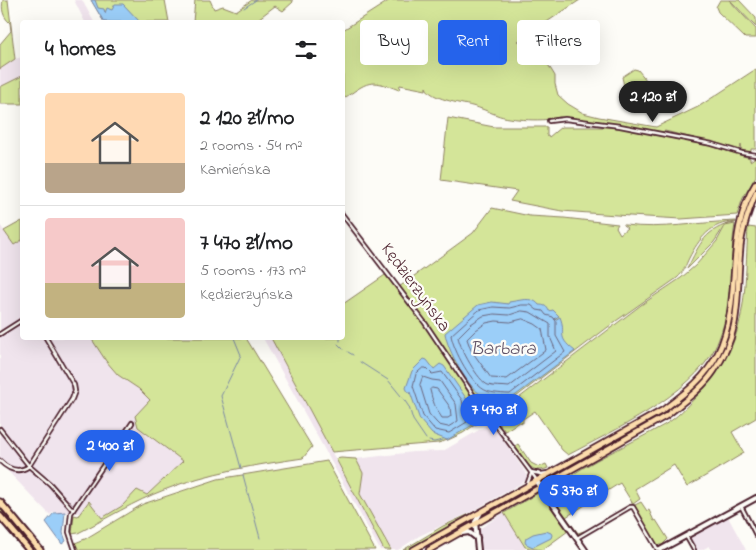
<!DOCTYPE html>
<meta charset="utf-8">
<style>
body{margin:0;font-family:"Indie Flower",sans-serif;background:#f2f2f2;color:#202124;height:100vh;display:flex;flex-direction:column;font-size:19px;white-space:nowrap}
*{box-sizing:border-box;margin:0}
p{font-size:16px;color:#757577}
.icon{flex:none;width:28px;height:28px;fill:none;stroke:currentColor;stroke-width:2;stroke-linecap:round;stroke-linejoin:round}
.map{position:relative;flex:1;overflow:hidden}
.details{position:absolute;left:20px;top:20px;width:325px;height:320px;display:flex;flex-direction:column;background:#fff;border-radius:5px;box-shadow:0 5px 20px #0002}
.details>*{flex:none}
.banner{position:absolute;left:360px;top:20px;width:320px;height:45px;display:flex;gap:10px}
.price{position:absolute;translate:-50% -42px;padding:0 11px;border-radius:18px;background:#2563eb;color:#fff;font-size:16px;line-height:32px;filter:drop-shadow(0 1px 2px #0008)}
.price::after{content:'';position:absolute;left:50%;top:30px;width:15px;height:11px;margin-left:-8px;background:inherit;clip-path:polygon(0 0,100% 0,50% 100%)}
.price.on{background:#222;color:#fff}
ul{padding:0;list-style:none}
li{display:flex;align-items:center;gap:15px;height:125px;padding:0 25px}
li+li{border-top:1px solid #e0e0e0}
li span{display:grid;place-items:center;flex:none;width:140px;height:100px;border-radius:5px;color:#555}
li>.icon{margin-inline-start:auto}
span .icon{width:60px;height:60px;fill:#fffc;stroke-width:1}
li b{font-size:21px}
h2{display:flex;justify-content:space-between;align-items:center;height:60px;padding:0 25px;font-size:21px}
.chip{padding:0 18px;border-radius:5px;background:#fff;box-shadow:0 5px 20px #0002;font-size:18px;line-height:45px}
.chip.on{background:#2563eb;color:#fff}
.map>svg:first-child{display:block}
.built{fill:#f0e4ed}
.green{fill:#d4e599;stroke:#8f8262}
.water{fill:#9bcef8;stroke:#7b88a6}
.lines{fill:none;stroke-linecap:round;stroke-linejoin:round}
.shore{stroke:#6a657d;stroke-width:1}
.stream{stroke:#7b88a6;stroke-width:1}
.street-casing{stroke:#4a1f2b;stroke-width:6}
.secondary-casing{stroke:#4a1f2b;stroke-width:8}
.primary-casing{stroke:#4a1f2b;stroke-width:8}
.highway-casing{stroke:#4a1f2b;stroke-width:9}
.street{stroke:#fdfcf7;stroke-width:2.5}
.secondary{stroke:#fdfcf7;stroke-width:4}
.primary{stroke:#fcdcac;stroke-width:4.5}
.highway{stroke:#fcdcac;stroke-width:5}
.labels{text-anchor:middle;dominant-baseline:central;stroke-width:4.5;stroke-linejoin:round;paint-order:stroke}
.street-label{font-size:18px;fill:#4a1f2b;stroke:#fdfcf7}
.water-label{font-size:19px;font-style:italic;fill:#625468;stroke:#fdfcf7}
</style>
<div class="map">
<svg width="756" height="550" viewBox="0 0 756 550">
<rect width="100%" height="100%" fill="#fdfcf7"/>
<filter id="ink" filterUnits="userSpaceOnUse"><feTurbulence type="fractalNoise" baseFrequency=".02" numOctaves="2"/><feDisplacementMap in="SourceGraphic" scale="10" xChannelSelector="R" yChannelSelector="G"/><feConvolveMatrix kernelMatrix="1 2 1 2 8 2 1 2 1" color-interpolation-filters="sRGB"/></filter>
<g filter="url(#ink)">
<!-- built -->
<g class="built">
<polygon points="74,0 82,0 94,22 85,22"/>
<polygon points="22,57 22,76 0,87 0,69 15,59"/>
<polygon points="0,225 14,245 22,240 22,338 91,338 106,361 118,375 139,389 150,400 135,416 138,427 183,461 147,495 137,491 122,506 101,519 89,501 80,513 53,512 50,515 0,463"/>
<polygon points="263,338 271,338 384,550 380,550"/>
<polygon points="491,423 526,473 527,480 471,512 419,536 398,550 391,550 360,494 363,473 356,459 413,452 443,451"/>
<polygon points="504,513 526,550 481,550 479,529"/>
<polygon points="728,517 746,550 711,550 709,546 702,550 697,550 690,538"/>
</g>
<!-- green -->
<g class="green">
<path d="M3,0H8L15,59L0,69V44L11,31L10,23C3,17 1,9 3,0Z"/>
<polygon points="91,0 165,0 169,22 104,22"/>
<polygon points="195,0 210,0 214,9 223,6 236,11 252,0 292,0 293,2 283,11 275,6 254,22 193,22"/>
<path d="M390,0H580L518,41L541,53L555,76V84L558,95L568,104L583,113L599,117L656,127L698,107L756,69V149H751V153L742,151L741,145L740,150L665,131L662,132L559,117C548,122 509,120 497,115C489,112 481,108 472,106C460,103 430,99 426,87V90L400,85L399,90C369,78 368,82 343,99V30Z"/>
<polygon points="720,0 729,0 756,29 756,38 745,38 718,12 716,7"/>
<polygon points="730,0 739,0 756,18 756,27"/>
<polygon points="634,69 638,70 651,86 635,96 624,86 622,77"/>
<polygon points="22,76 22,104 0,104 0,87"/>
<polygon points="448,118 494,127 547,127 547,136 549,137 561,127 616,127 710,146 750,158 750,161 756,157 756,176 743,198 737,215 681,219 630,216 562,211 510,201 517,191 441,180"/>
<path d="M492,208L530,216L564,218L618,224L616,227L620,234L627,228L623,225H625C662,230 699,222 736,221L735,223L725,225L714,242L687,269C700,243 705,229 735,222C711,222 699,239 689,258C685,266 684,272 677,278L616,321L512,400L463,433L448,440L438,443L332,452L271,338H342L343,304L388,273L399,287L473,233Z"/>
<polygon points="22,221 22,240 14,245 4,231"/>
<path d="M735,224C730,253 733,284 727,312C724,324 720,338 715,348C691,395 613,431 568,455L562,450L535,411L523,419V423L519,422L505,431L494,417L641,305L681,278L696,265L717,241L725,226Z"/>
<path d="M748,227L756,228V418L732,432L744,453L687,487L674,465L635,489L640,499L633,504L620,483L566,517L578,533L584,531L579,535L558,507L563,517L547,493C547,488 548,483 554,481L549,486L547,491L555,503L549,492L551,486L555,482L558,485C590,460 629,445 664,425C677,418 686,407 696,397C749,344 744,297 748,227Z"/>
<path d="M91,338H246L312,447L303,458C256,465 209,472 164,490C135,501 106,519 78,533L72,534L74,515L78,516L89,501L102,518L122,506L137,490L147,495L183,461L138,427L135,416L150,400L139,389L118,375L106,361Z"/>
<path d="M685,397L686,398C647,428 597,451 554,476L553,474L657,416Z"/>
<path d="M518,444L531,463L539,467L546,464L548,468C530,476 524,459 515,446Z"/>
<polygon points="341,458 356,459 363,473 360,494 391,550 384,550 336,459"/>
<polygon points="327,461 375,550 79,550 75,543 85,539 143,504 218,479"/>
<polygon points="538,493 545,498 568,531 542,550 525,547 504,513"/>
<polygon points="641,502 647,511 649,510 654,521 656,520 668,539 662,545 656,545 633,506"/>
<polygon points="0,508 36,550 32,550 0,513"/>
<polygon points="474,512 407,550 403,550 443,526"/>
</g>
<!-- water -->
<g class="water">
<polygon points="91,0 95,0 98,8 104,9 105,13 107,8 112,10 115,4 123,4 140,22 104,22"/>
<path d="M521,300C527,299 535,299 539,305C544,305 547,306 549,311L553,310L559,316L554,319L555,320L560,317C567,334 555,336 575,351L512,398L508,400C501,398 492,399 485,397C469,391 447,349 445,333L478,305L492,302L509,304V302Z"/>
<polygon points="424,359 427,360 434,369 440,364 444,366 466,398 470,416 480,417 481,420 447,440 432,434 420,420 410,392 408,392 406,388 412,371"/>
<polygon points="65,512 63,533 66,541 62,544 46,522 54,513"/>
<polygon points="546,531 551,533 552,535 551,538 533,547 526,544 525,542 526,538 533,534"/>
</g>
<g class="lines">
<!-- shore -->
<g class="shore">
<path d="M522,305H531L537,310L543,311L546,315L553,317L556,321V336L565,352L510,394C506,394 490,393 487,391C472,386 453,349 451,335L479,310L493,307L509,308Z"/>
<path d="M522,311L530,312L550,324V337L556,351L509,387C503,386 494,387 488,385C478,381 460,348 458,337L471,324L483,316L494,314L509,315Z"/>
<polygon points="523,319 535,324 542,329 546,350 507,379 491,378 471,350 467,339 476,330 486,323 496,321 510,322"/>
<polygon points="423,368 426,368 432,374 442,372 462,400 467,422 449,433 435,430 423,416 413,386 416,374"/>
<polygon points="423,377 432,380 440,381 456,404 458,421 448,427 439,425 436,422 429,414 420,385"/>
<path d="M432,388L437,389L450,407L451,416L448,418H442C436,410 432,400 430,390Z"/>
</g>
<!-- stream -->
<g class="stream">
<polyline points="244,8 256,0"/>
<polyline points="234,338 241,355 221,396 241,468"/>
<polyline points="340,341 340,338"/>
<polyline points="338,344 343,349"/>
<polyline points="348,352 353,355"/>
<polyline points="360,362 388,380 401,396"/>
<polyline points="403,398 409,407 413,420 426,439"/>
<polyline points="429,441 434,442 443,440"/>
<polyline points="243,475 260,538"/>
</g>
<defs>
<g id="street">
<polyline points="549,121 565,119 620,126 712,144 742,153 756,155"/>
<polyline points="342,214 425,323 472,393 536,479"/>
<polyline points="0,334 22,320"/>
<polyline points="0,429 29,466 50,484 73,510"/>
<path d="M0,461C8,469 18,474 29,466L72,399L75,391L74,385L46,338"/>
<polyline points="531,472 541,474 548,473"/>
<polyline points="527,485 531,474"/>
<polyline points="741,506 756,535"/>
<polyline points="686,536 694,550"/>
<polyline points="577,538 630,507 633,507 658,550"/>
<polyline points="75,550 69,532 71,513 132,423"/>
</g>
<g id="secondary">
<polyline points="536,480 585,550"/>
<polyline points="462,533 469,532 477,538"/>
<polyline points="478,550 475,522 480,514"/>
<polyline points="660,550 756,498"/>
</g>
<g id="primary">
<path d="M413,550L663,410C684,394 706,378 718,353C744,299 723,236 756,183"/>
<path d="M429,550L666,416C683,402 702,389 714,371C742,331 736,298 740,252C741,232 748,212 756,193"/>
</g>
<g id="highway">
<polyline points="0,502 40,550"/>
<polyline points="0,516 29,550"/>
</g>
</defs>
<!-- street casing -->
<use href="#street" class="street-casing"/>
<!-- secondary casing -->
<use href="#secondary" class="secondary-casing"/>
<!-- primary casing -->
<use href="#primary" class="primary-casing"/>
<!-- highway casing -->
<use href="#highway" class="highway-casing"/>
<!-- street -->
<use href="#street" class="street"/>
<!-- secondary -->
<use href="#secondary" class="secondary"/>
<!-- primary -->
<use href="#primary" class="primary"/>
<!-- highway -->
<use href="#highway" class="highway"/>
</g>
</g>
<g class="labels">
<!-- street labels -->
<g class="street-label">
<text transform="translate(415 288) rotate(54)">Kędzierzyńska</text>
</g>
<!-- water labels -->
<g class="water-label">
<text x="503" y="349">Barbara</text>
</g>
</g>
</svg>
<b class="price on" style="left:653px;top:123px">2 120 zł</b>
<b class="price" style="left:494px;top:436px">7 470 zł</b>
<b class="price" style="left:110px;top:472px">2 400 zł</b>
<b class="price" style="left:573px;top:517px">5 370 zł</b>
<div class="banner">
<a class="chip">Buy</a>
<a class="chip on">Rent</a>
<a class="chip">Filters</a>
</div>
<section class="details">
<h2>4 homes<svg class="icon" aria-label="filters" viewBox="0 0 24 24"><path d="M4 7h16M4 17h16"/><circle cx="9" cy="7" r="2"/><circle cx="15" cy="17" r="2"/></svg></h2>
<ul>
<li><span style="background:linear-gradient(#ffd9b3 70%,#b9a48a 0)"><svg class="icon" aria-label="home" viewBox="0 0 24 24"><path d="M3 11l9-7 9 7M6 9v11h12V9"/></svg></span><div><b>2 120 zł/mo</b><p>2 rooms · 54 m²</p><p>Kamieńska</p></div></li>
<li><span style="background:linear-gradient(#f6c9c9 65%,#c2b280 0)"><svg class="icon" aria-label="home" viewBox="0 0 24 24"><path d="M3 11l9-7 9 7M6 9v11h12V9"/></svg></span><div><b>7 470 zł/mo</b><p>5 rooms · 173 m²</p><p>Kędzierzyńska</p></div></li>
</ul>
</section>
</div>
